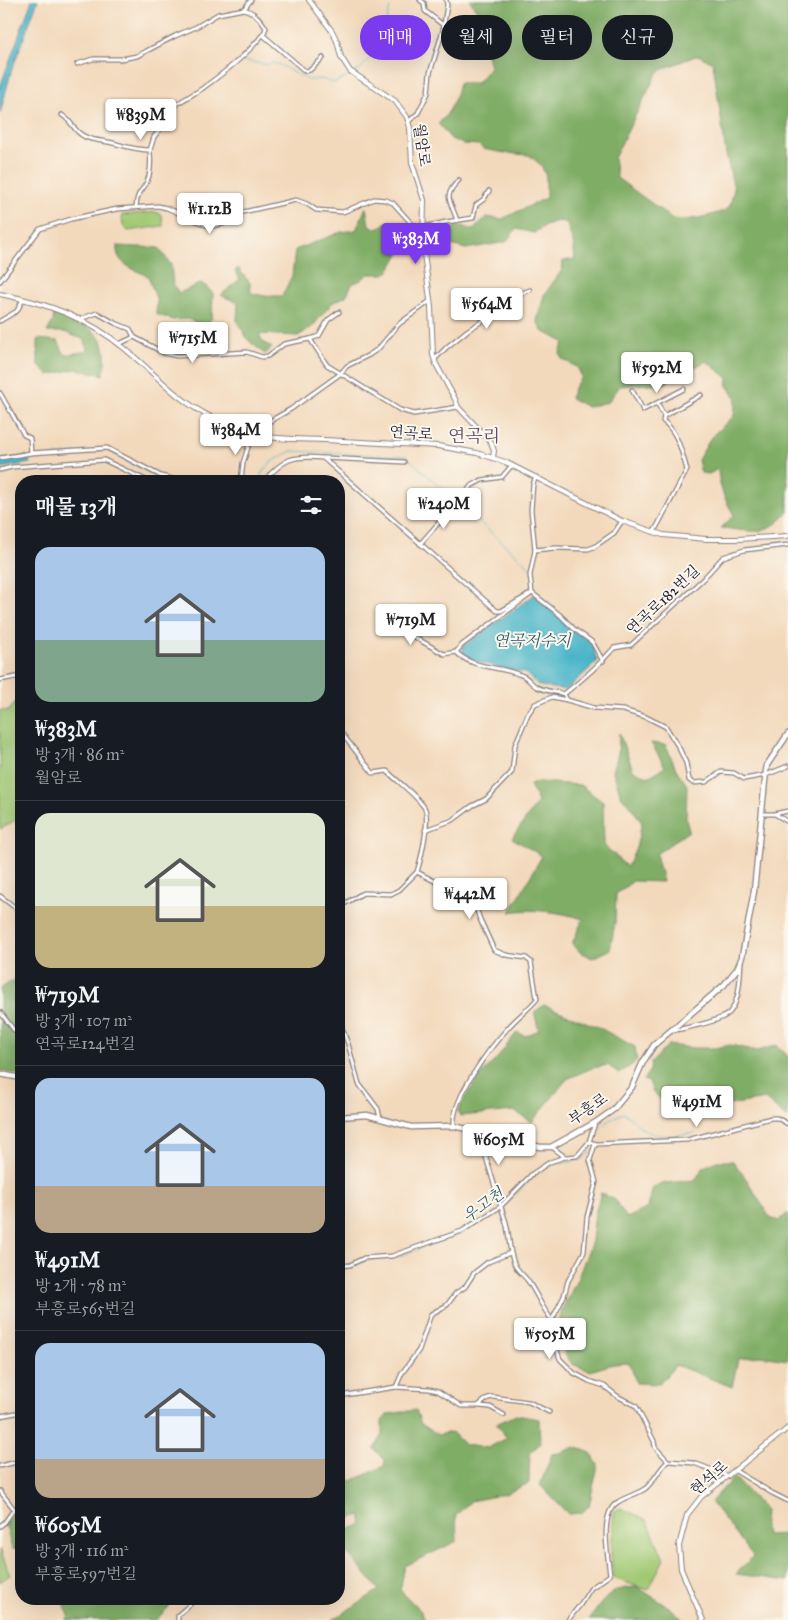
<!DOCTYPE html>
<html lang="ko">
<meta charset="utf-8">
<style>
body{margin:0;font-family:"IM FELL Great Primer","Noto Serif KR",serif;background:#20242c;color:#f1f3f6;height:100vh;display:flex;flex-direction:column;font-size:19px;white-space:nowrap}
*{box-sizing:border-box;margin:0}
p{font-size:16px;color:#9ea1a6}
.icon{flex:none;width:28px;height:28px;fill:none;stroke:currentColor;stroke-width:2;stroke-linecap:round;stroke-linejoin:round}
.map{position:relative;flex:1;overflow:hidden}
.drawer{position:absolute;left:15px;top:475px;width:330px;height:1130px;display:flex;flex-direction:column;background:#171b24;border-radius:20px;box-shadow:0 5px 20px #0002}
.drawer>*{flex:none}
.hud{position:absolute;left:360px;top:15px;width:352px;height:45px;display:flex;gap:10px}
.price{position:absolute;translate:-50% -42px;padding:0 11px;border-radius:5px;background:#fff;color:#222;font-size:16px;line-height:32px;filter:drop-shadow(0 1px 2px #0008)}
.price::after{content:'';position:absolute;left:50%;top:30px;width:15px;height:11px;margin-left:-8px;background:inherit;clip-path:polygon(0 0,100% 0,50% 100%)}
.price.active{background:#7c3aed;color:#fff}
ul{padding:0;list-style:none}
li{display:grid;align-content:center;gap:10px;height:265px;padding:0 20px}
li+li{border-top:1px solid #363941}
li span{display:grid;place-items:center;height:155px;border-radius:15px;color:#555}
li>.icon{margin-inline-start:auto}
span .icon{width:90px;height:90px;fill:#fffc;stroke-width:1}
li b{font-size:21px}
h2{display:flex;justify-content:space-between;align-items:center;height:60px;padding:0 20px;font-size:21px}
.pill{padding:0 18px;border-radius:22px;background:#171b24;box-shadow:0 5px 20px #0002;font-size:18px;line-height:45px}
.pill.active{background:#7c3aed;color:#fff}
.map>svg:first-child{display:block}
.green{fill:#a1c974;stroke:#627658}
.forest{fill:#80ad66;stroke:#516850;fill-rule:evenodd}
.water{fill:#4ab5c8;stroke:#366c82}
.lines{fill:none;stroke-linecap:round;stroke-linejoin:round}
.stream{stroke:#4ab5c8;stroke-width:1}
.minor-casing{stroke:#8a7e7c;stroke-width:5.5}
.tertiary-casing{stroke:#8a7e7c;stroke-width:6}
.secondary-casing{stroke:#8a7e7c;stroke-width:7}
.minor{stroke:#fff;stroke-width:3}
.tertiary{stroke:#fff;stroke-width:4}
.secondary{stroke:#fff;stroke-width:4.5}
.labels{text-anchor:middle;dominant-baseline:central;stroke-width:4;stroke-linejoin:round;paint-order:stroke}
.street-label{font-size:15px;fill:#22223b;stroke:#fbf7ec}
.water-label{font-size:16px;font-style:italic;fill:#325d73;stroke:#fbf7ec}
.quarter-label{font-size:18px;fill:#624e68;stroke:#fbf7ec}
</style>
<div class="map">
<svg width="788" height="1620" viewBox="0 0 788 1620">
<rect width="100%" height="100%" fill="#fbf7ec"/>
<filter id="ink" filterUnits="userSpaceOnUse"><feTurbulence type="fractalNoise" baseFrequency=".02" numOctaves="2"/><feDisplacementMap in="SourceGraphic" scale="10" xChannelSelector="R" yChannelSelector="G"/><feConvolveMatrix kernelMatrix="1 2 1 2 8 2 1 2 1" color-interpolation-filters="sRGB"/></filter>
<filter id="wash" filterUnits="userSpaceOnUse"><feTurbulence type="fractalNoise" baseFrequency=".0096" numOctaves="4" result="noise"/><feDisplacementMap in="SourceGraphic" scale="20" xChannelSelector="R" yChannelSelector="G"/><feGaussianBlur stdDeviation="1.12" result="paint"/><feColorMatrix in="noise" values="0 0 0 0 0 0 0 0 0 0 0 0 0 0 0 0 0 1.4 0 .05"/><feComposite in="paint" operator="in"/></filter>
<g filter="url(#wash)">
<rect width="100%" height="100%" fill="#f3d9bc"/>
<!-- green -->
<g class="green">
<polygon points="156,212 162,215 163,226 128,231 123,226 122,215"/>
<polygon points="21,694 21,817 0,829 0,710 9,711"/>
<polygon points="621,1508 647,1520 664,1559 648,1590 613,1578 611,1553 614,1511"/>
<polygon points="0,1549 10,1575 0,1582"/>
</g>
<!-- forest -->
<g class="forest">
<path d="M470,0H788V512C766,538 751,531 721,528L734,515C725,500 719,488 718,469L709,474L701,473L698,460L712,436L734,416L736,397L727,386L728,378L706,361L695,367L676,370L667,383L620,386L608,402L587,407L570,398L575,386L582,377L577,367L562,359L560,353L564,342L542,331L537,321L544,295L562,270L563,261L575,259L573,242L566,222C553,219 544,226 534,233L516,229L506,242L466,249L451,245L427,249V231L463,226L473,230L486,217L502,219L546,198V176L541,165L529,155L505,153L483,149L479,145L463,144L451,139L438,123C451,114 455,98 459,83H477L490,67L484,42L480,16ZM698,55L713,63L726,154L734,189L730,206L724,211L708,216L686,220L673,219L617,178L614,158L657,73L665,68Z"/>
<polygon points="366,207 369,225 378,229 385,223 390,222 403,247 389,271 384,274 368,274 361,280 352,284 346,296 332,303 312,327 298,336 259,334 262,341 272,348 265,354 248,340 237,321 238,303 221,295 240,279 235,271 238,268 250,283 251,293 264,296 282,296 292,276 295,250 341,232 356,230"/>
<path d="M117,246L159,248L171,265L173,284L179,293L202,283L213,293L212,318L205,326L188,319L173,320L156,314L157,301L148,276C135,270 115,264 117,246Z"/>
<path d="M54,313C89,328 113,331 103,375L76,369L48,375L38,364V339L58,341L65,355L87,351L85,340L64,332H47L53,321Z"/>
<path d="M619,733L633,770L648,777L665,767L651,743L666,745L676,769L687,785L686,819L689,831L656,854L663,882L633,881L616,894L615,923L610,950L592,958L579,951L572,944L583,919C561,912 533,908 510,912L542,856L512,838L538,802L530,785L538,782L580,785L603,802L604,845L627,867L636,848L642,823L634,811L621,796L613,771L618,754Z"/>
<polygon points="14,980 21,980 21,1075 0,1071 0,989"/>
<polygon points="544,1005 598,1027 635,1047 637,1061 619,1074 608,1065 592,1068 567,1079 532,1122 514,1111 460,1116 458,1111 467,1094 483,1073 499,1056 517,1032 525,1036 539,1030 534,1012"/>
<polygon points="668,1045 694,1048 715,1048 730,1045 758,1051 777,1045 788,1056 788,1119 765,1099 686,1112 662,1101 653,1092 649,1082 643,1080 650,1070 651,1063"/>
<polygon points="717,1161 733,1161 747,1180 770,1218 779,1221 788,1213 788,1360 760,1356 738,1359 732,1387 676,1365 659,1384 636,1383 630,1363 613,1364 590,1371 572,1364 565,1354 557,1331 562,1310 578,1278 592,1241 595,1213 601,1193 614,1199 627,1218 648,1208 653,1187 666,1183 695,1180 704,1167"/>
<polygon points="416,1410 421,1424 438,1435 452,1432 465,1445 488,1448 507,1438 496,1424 516,1415 539,1419 540,1444 530,1452 529,1483 505,1494 471,1501 456,1515 457,1541 405,1566 400,1590 421,1611 425,1620 332,1620 379,1590 345,1550 345,1531 361,1525 362,1515 339,1521 339,1475 352,1481 384,1466 385,1460 374,1449 382,1436 382,1421 388,1414"/>
<polygon points="575,1447 591,1453 598,1465 589,1506 581,1513 568,1514 540,1485 552,1454 560,1453"/>
<polygon points="734,1477 765,1510 764,1524 766,1535 788,1534 788,1581 736,1574 753,1556 711,1502"/>
<polygon points="21,1502 21,1549 12,1549 6,1525 14,1507"/>
<path d="M637,1587L672,1609L683,1620H589C604,1599 609,1588 637,1587Z"/>
<polygon points="61,1599 165,1599 170,1606 156,1620 66,1620 69,1615"/>
</g>
<!-- water -->
<g class="water">
<polygon points="32,0 38,0 11,72 0,114 0,87"/>
<polygon points="27,456 30,463 0,468 0,460"/>
<polygon points="534,595 574,629 592,642 597,662 566,690 539,686 525,673 481,663 472,660 463,653 463,646"/>
</g>
<g class="lines">
<!-- stream -->
<g class="stream">
<polyline points="244,61 269,65 271,63 278,64 308,80 321,79 334,83 345,78 360,69 379,48 390,8"/>
<polyline points="28,459 108,450 164,481"/>
<polyline points="257,481 270,463 291,451 406,456 534,571"/>
<path d="M503,1208C518,1193 532,1173 552,1165C563,1160 579,1165 588,1154C591,1150 591,1145 593,1140C598,1127 612,1117 624,1113C633,1118 638,1127 646,1131C660,1139 680,1135 695,1133"/>
<polyline points="339,1270 348,1269 368,1259 393,1258 465,1232 500,1210"/>
<polyline points="0,1421 21,1417"/>
</g>
</g>
</g>
<g filter="url(#ink)">
<g class="lines">
<defs>
<g id="minor">
<polyline points="420,0 424,3 425,11 443,25"/>
<polyline points="263,35 305,71 310,70 323,58"/>
<polyline points="77,64 93,59 121,59 137,56 175,36 196,27 218,14 244,9 251,0"/>
<path d="M62,115C70,120 72,126 78,132C86,140 98,140 108,142C123,145 134,150 150,150C151,160 151,173 147,182C141,193 137,192 136,207"/>
<polyline points="408,122 418,113 428,93 430,73 443,30 447,5 446,0"/>
<path d="M150,150L154,137L165,123L167,112C177,102 191,96 203,88C225,72 247,55 264,33L266,28C261,19 253,12 244,9"/>
<path d="M457,221C452,201 441,198 459,180"/>
<polyline points="0,281 40,229 71,219 117,209 158,206 167,208 206,225 213,226 223,224 239,213 296,200 307,204 316,210 343,212 374,199 386,200 393,203 412,224 419,228 446,222 473,218 476,205 484,199 489,191"/>
<polyline points="80,319 97,313 115,323 130,329 134,337 164,353 177,356 247,352 262,357 268,356 284,344 310,339 319,336 328,320 339,312"/>
<polyline points="0,321 17,311 23,299"/>
<polyline points="310,339 327,365 400,410 414,414 458,407"/>
<polyline points="119,344 134,337"/>
<polyline points="435,359 447,347 468,330 481,322 491,313 507,306 514,296 530,290"/>
<polyline points="632,390 643,410 684,389"/>
<polyline points="0,393 24,435 30,438 31,453"/>
<polyline points="664,416 701,395"/>
<polyline points="0,458 31,453 107,448 161,476 180,481"/>
<polyline points="324,458 404,462"/>
<polyline points="0,470 12,467 104,460 148,481"/>
<polyline points="227,481 240,478"/>
<polyline points="241,481 243,463 251,438 258,428 291,409 340,374 347,366 369,355 378,349 399,324 430,301"/>
<path d="M264,481C284,458 293,455 323,458L497,611H501L532,593L560,615L574,629L592,642L603,661"/>
<path d="M654,532L687,470C682,453 678,432 663,421L664,416L658,404"/>
<polyline points="420,544 471,486 482,480 502,477 512,465"/>
<polyline points="535,550 555,548 588,549 594,547 614,533 622,521"/>
<polyline points="339,586 342,581"/>
<polyline points="402,630 444,654 456,652 462,645 532,593 530,575 535,550 531,510 533,484 536,477"/>
<path d="M456,652C475,671 504,665 525,677C530,680 532,685 537,687C545,691 555,692 564,694C582,680 599,665 614,648L631,645L703,579L723,557L744,550L788,545"/>
<polyline points="0,680 21,676"/>
<polyline points="564,694 567,700 594,708 623,710 646,717 666,727 679,748 686,763 689,780 693,783 706,782 721,772 734,773 744,779 766,775 788,766"/>
<path d="M339,730L373,773L387,771C398,782 415,794 424,807C431,817 421,859 417,872L446,887L462,890L473,897L479,917L494,950L506,955L526,958L531,962L537,999C528,1010 516,1018 507,1029C489,1049 451,1099 454,1126"/>
<polyline points="762,814 774,814 788,811"/>
<polyline points="775,814 788,822"/>
<polyline points="425,830 453,820 472,806 486,799 512,772 515,745 528,714 535,704 552,697 567,700"/>
<polyline points="0,896 21,912"/>
<polyline points="339,907 363,893 391,894 399,890 417,872"/>
<polyline points="0,1012 14,1030 21,1035"/>
<polyline points="339,1020 348,1044 359,1084 378,1109 380,1118"/>
<path d="M671,1031C684,1028 722,1022 730,1012C740,1000 740,977 741,962"/>
<polyline points="595,1123 589,1142 597,1144 687,1140 771,1118 777,1118 788,1124"/>
<path d="M477,1131C488,1160 495,1190 505,1219C510,1233 508,1249 514,1263C516,1270 524,1275 528,1281C537,1294 542,1308 552,1320"/>
<polyline points="595,1144 590,1160 596,1182 587,1217 584,1252 568,1281 564,1296 552,1320 553,1338 560,1359 574,1373 589,1381 604,1386 617,1396 636,1406 654,1441 655,1447 668,1461 694,1463 728,1476"/>
<polyline points="552,1147 565,1157 577,1156 589,1142"/>
<polyline points="339,1266 350,1265 364,1258 392,1256 462,1231 500,1207 532,1174 550,1162 565,1157"/>
<polyline points="396,1387 402,1373 419,1350 431,1314 447,1305 456,1293 465,1287 474,1273 488,1262 510,1253"/>
<polyline points="339,1396 396,1387 429,1389 438,1391 461,1406 478,1406 488,1398 493,1397 529,1402 549,1412"/>
<polyline points="479,1406 490,1407 504,1415"/>
<polyline points="0,1416 21,1412"/>
<polyline points="0,1466 21,1461"/>
<polyline points="734,1470 772,1493 788,1501"/>
<polyline points="0,1491 14,1509 5,1522 0,1526"/>
<polyline points="178,1620 178,1615 196,1599"/>
<path d="M568,1620L580,1605L591,1588L610,1575C608,1556 599,1513 618,1502C627,1496 638,1494 646,1488C655,1480 659,1469 668,1461"/>
</g>
<g id="tertiary">
<polyline points="309,0 332,31 337,41 341,57 350,71 395,101 407,117 410,128 412,163 424,200 423,246 431,307 433,355 436,364 455,399 458,407 491,442 494,451 493,457"/>
<path d="M0,294C46,303 88,318 124,348C151,370 175,398 207,415C221,422 237,429 252,434C275,440 301,439 324,440C362,442 400,444 438,446L477,453L505,462L622,521L663,535L706,539H738L788,536"/>
<polyline points="703,1620 681,1569 679,1546 687,1515 701,1497 788,1428"/>
</g>
<g id="secondary">
<polyline points="0,1074 21,1078"/>
<polyline points="339,1117 367,1115 411,1127 454,1126 540,1147 551,1147 596,1122 613,1110 632,1087 643,1062 654,1045 724,985 737,969 742,957 754,891 766,771 767,765 788,734"/>
</g>
</defs>
<!-- minor casing -->
<use href="#minor" class="minor-casing"/>
<!-- tertiary casing -->
<use href="#tertiary" class="tertiary-casing"/>
<!-- secondary casing -->
<use href="#secondary" class="secondary-casing"/>
<!-- minor -->
<use href="#minor" class="minor"/>
<!-- tertiary -->
<use href="#tertiary" class="tertiary"/>
<!-- secondary -->
<use href="#secondary" class="secondary"/>
</g>
</g>
<g class="labels">
<!-- street labels -->
<g class="street-label">
<text transform="translate(422 145) rotate(82)">월암로</text>
<text transform="translate(411 433) rotate(4)">연곡로</text>
<text transform="translate(663 600) rotate(-43)">연곡로182번길</text>
<text transform="translate(588 1109) rotate(-35)">부흥로</text>
<text transform="translate(709 1478) rotate(-41)">현석로</text>
</g>
<!-- water labels -->
<g class="water-label">
<text x="532" y="640">연곡저수지</text>
<text transform="translate(483 1205) rotate(-36)">우고천</text>
</g>
<!-- quarter labels -->
<g class="quarter-label">
<text x="474" y="436">연곡리</text>
</g>
</g>
</svg>
<b class="price" style="left:141px;top:141px">₩839M</b>
<b class="price" style="left:210px;top:235px">₩1.12B</b>
<b class="price active" style="left:416px;top:265px">₩383M</b>
<b class="price" style="left:487px;top:330px">₩564M</b>
<b class="price" style="left:193px;top:364px">₩715M</b>
<b class="price" style="left:657px;top:394px">₩592M</b>
<b class="price" style="left:236px;top:456px">₩384M</b>
<b class="price" style="left:444px;top:530px">₩240M</b>
<b class="price" style="left:411px;top:646px">₩719M</b>
<b class="price" style="left:470px;top:920px">₩442M</b>
<b class="price" style="left:697px;top:1128px">₩491M</b>
<b class="price" style="left:499px;top:1166px">₩605M</b>
<b class="price" style="left:550px;top:1360px">₩505M</b>
<div class="hud">
<a class="pill active">매매</a>
<a class="pill">월세</a>
<a class="pill">필터</a>
<a class="pill">신규</a>
</div>
<section class="drawer">
<h2>매물 13개<svg class="icon" aria-label="filters" viewBox="0 0 24 24"><path d="M4 7h16M4 17h16"/><circle cx="9" cy="7" r="2"/><circle cx="15" cy="17" r="2"/></svg></h2>
<ul>
<li><span style="background:linear-gradient(#a9c7e8 60%,#7fa58c 0)"><svg class="icon" aria-label="home" viewBox="0 0 24 24"><path d="M3 11l9-7 9 7M6 9v11h12V9"/></svg></span><div><b>₩383M</b><p>방 3개 · 86 m²</p><p>월암로</p></div></li>
<li><span style="background:linear-gradient(#dfe7d0 60%,#c2b280 0)"><svg class="icon" aria-label="home" viewBox="0 0 24 24"><path d="M3 11l9-7 9 7M6 9v11h12V9"/></svg></span><div><b>₩719M</b><p>방 3개 · 107 m²</p><p>연곡로124번길</p></div></li>
<li><span style="background:linear-gradient(#a9c7e8 70%,#b9a48a 0)"><svg class="icon" aria-label="home" viewBox="0 0 24 24"><path d="M3 11l9-7 9 7M6 9v11h12V9"/></svg></span><div><b>₩491M</b><p>방 2개 · 78 m²</p><p>부흥로565번길</p></div></li>
<li><span style="background:linear-gradient(#a9c7e8 75%,#b9a48a 0)"><svg class="icon" aria-label="home" viewBox="0 0 24 24"><path d="M3 11l9-7 9 7M6 9v11h12V9"/></svg></span><div><b>₩605M</b><p>방 3개 · 116 m²</p><p>부흥로597번길</p></div></li>
</ul>
</section>
</div>
